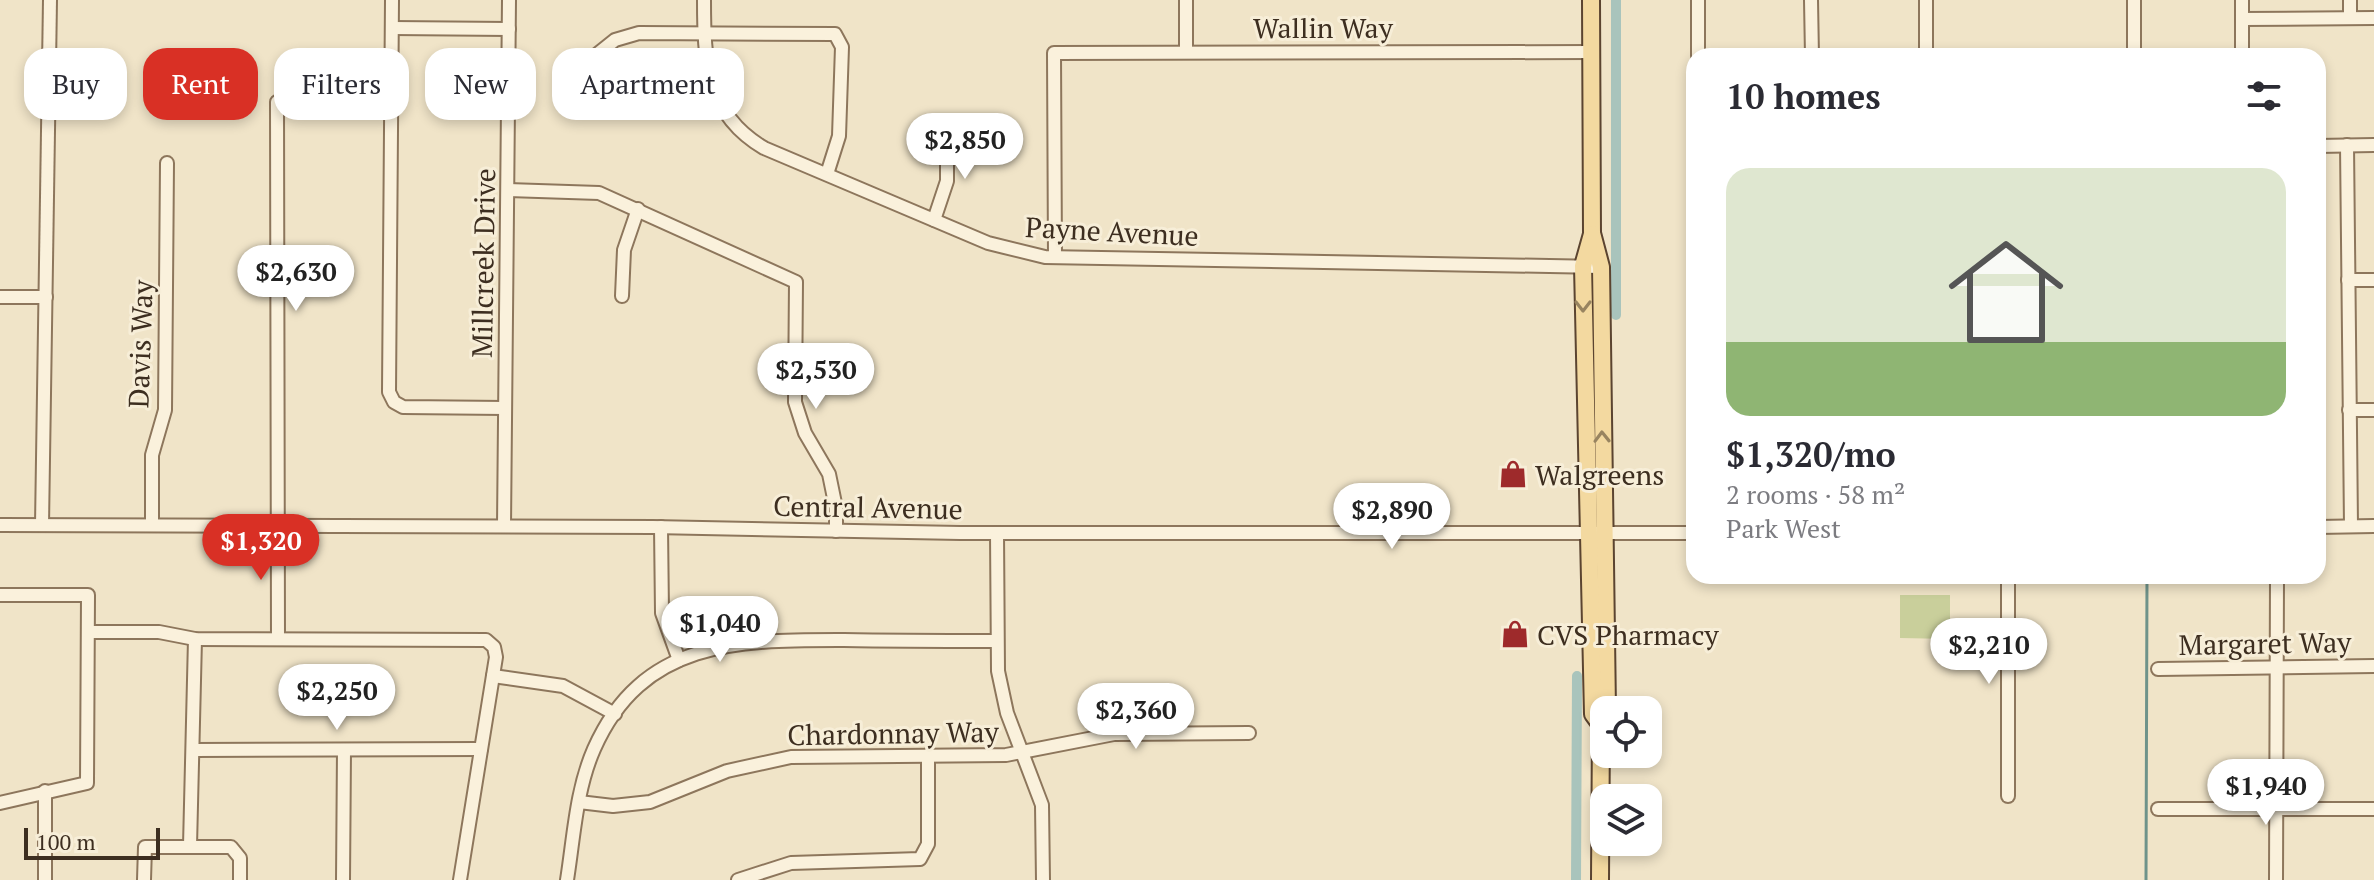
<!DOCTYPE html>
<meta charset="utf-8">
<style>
body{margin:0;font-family:"PT Serif",serif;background:#f7f7f7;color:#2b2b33;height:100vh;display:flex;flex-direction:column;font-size:30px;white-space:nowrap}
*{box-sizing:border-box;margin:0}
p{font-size:26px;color:#7c7c81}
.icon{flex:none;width:44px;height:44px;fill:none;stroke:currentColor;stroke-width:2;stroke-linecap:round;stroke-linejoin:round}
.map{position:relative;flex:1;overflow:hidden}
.details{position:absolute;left:1686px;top:48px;width:640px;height:536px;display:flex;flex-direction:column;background:#fff;border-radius:24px;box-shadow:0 4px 12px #0003}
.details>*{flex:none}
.top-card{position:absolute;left:24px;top:48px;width:760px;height:72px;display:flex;gap:16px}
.buttons{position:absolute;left:1590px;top:696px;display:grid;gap:16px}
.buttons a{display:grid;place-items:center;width:72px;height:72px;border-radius:16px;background:#fff;box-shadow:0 4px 12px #0003;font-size:40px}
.scale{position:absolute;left:24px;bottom:20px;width:136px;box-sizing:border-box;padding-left:8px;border:4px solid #3d2e20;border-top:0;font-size:22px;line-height:28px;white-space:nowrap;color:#3d2e20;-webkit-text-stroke:6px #f7eed8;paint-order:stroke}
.price{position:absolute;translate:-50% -68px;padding:0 18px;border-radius:28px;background:#fff;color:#222;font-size:26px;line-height:52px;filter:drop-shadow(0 2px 4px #0008)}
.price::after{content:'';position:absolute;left:50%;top:48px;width:24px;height:18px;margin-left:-12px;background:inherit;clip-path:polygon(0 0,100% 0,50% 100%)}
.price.current{background:#d93025;color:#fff}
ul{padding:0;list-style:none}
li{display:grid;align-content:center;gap:16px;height:424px;padding:0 40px}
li+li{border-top:2px solid #e1e1e2}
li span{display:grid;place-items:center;height:248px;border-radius:24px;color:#555}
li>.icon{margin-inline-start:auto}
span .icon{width:144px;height:144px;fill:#fffc;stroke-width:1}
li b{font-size:34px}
h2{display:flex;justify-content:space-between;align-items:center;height:96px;padding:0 40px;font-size:34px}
.chip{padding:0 28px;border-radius:24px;background:#fff;box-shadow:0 4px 12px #0003;font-size:28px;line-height:72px}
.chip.current{background:#d93025;color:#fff}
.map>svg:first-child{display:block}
.green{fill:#c9cf9b}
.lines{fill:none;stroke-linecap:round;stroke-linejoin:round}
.stream{stroke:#6f938a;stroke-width:3}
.canal{stroke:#a9c4bc;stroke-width:10}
.minor-casing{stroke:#8d765c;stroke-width:16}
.major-casing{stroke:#5b4430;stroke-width:20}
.minor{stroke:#faf1dc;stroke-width:12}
.major{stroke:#f3d9a0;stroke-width:16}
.oneway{stroke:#988460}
.labels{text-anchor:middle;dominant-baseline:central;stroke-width:6;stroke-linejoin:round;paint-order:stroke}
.street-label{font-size:28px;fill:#3d2e20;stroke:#f7eed8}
.poi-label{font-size:28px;fill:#3d2e20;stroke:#f7eed8;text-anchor:start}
</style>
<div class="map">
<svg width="2374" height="880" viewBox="0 0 2374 880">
<rect width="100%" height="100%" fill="#f0e4c8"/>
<!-- green -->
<polygon class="green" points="1900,595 1950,595 1950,639 1900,638"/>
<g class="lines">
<!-- stream -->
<polyline class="stream" points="2146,880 2147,576"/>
<!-- canal -->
<g class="canal">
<polyline points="1616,0 1616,315"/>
<polyline points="1576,880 1577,676"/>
</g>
<defs>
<g id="minor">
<polyline points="392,0 389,392 394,402 403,407 505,408"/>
<path d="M704,0C704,61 706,114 764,148L988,243L1045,257L1601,267"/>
<polyline points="1698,0 1698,56"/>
<polyline points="1811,0 1812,56"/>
<polyline points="1926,0 1926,56"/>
<polyline points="2134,0 2134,56"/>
<polyline points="2242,0 2242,56"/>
<polyline points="2350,18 2350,0"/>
<polyline points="2242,19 2374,18"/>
<polyline points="392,28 509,29"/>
<polyline points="1186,51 1186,0"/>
<polyline points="595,56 615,40 639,33 835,34 842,47 839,136 827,174"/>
<polyline points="2347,145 2351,526"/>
<polyline points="2318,146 2374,145"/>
<polyline points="508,190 599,193 796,282 795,402 805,433 829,474 836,508 836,531"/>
<polyline points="934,220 947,181 947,131"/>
<polyline points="1055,257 1054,53 1592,52"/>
<polyline points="2348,280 2374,280"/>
<polyline points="622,296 624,250 638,209"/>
<polyline points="0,297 46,297"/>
<polyline points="2349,410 2374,410"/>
<polyline points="0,525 653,527 960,533 1694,533"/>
<polyline points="42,525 50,0"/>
<polyline points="152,525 152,455 165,410 167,163"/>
<polyline points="504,526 509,0"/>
<polyline points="661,527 662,613 679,660"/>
<polyline points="2318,527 2374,526"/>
<polyline points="997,533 998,671 1007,713 1042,805 1043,880"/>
<polyline points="0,595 88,595 87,783 0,803"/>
<polyline points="88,632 159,632 195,639 486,640 494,647 496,657 460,880"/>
<polyline points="278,639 277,102 391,103"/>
<polyline points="2158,669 2374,666"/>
<polyline points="493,676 563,686 615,714"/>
<polyline points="193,750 481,749"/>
<polyline points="2008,796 2008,576"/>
<polyline points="579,802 613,806 650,802 727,771 791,757 1006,755 1114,734 1249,733"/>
<polyline points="2158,809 2374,809"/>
<polyline points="190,846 195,639"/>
<polyline points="45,880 45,791"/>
<polyline points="144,880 145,847 231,847 240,858 240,880"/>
<polyline points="343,880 344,750"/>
<path d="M567,880C574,836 576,790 594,749C643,638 741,640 844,640C895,641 946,641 997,641"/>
<polyline points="738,880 791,863 920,859 928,844 928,755"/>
<polyline points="2276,880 2277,576"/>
</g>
<g id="major">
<polyline points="1591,0 1592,233 1601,267 1607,710"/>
<polyline points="1592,234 1583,266 1593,714 1601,725"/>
<polyline points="1600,880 1601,725 1604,719"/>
</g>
</defs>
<!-- minor casing -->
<use href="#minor" class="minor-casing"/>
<!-- major casing -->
<use href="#major" class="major-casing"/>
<!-- minor -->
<use href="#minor" class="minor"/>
<!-- major -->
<use href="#major" class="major"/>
</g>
<!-- one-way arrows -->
<defs><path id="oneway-chevron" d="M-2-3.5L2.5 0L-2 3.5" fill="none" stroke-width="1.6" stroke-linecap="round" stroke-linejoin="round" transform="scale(2)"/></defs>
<g class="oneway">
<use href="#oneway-chevron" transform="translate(1583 306) rotate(90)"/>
<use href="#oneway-chevron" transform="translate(1602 437) rotate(-91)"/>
</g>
<!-- icons -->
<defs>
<symbol id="shop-bare" viewBox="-9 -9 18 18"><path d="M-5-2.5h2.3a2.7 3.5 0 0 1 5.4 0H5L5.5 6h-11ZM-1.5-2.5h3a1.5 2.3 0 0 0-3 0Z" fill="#9e2a2b" stroke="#f7eed8" stroke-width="2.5" paint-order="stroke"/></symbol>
</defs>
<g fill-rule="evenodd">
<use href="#shop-bare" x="1493" y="454" width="40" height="40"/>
<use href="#shop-bare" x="1495" y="614" width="40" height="40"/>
</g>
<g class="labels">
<!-- street labels -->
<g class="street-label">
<text x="1323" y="27">Wallin Way</text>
<text transform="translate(1112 231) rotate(3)">Payne Avenue</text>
<text transform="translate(483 263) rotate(-89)">Millcreek Drive</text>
<text transform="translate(140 344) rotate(-88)">Davis Way</text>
<text transform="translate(868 507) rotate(1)">Central Avenue</text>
<text transform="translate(2265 643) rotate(-1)">Margaret Way</text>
<text transform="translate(893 733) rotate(-1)">Chardonnay Way</text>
</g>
<!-- poi labels -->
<g class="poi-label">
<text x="1535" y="474">Walgreens</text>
<text x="1537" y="634">CVS Pharmacy</text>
</g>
</g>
</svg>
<div class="buttons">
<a><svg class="icon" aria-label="locate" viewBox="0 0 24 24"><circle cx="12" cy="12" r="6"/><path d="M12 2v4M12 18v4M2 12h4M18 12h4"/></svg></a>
<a><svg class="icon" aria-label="layers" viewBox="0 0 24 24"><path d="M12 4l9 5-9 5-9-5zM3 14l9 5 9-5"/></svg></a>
</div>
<div class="scale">100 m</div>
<b class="price" style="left:965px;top:181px">$2,850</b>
<b class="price" style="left:296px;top:313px">$2,630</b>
<b class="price" style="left:816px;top:411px">$2,530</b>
<b class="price" style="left:1392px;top:551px">$2,890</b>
<b class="price current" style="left:261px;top:582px">$1,320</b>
<b class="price" style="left:720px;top:664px">$1,040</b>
<b class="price" style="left:1989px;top:686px">$2,210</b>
<b class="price" style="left:337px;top:732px">$2,250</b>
<b class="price" style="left:1136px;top:751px">$2,360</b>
<b class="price" style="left:2266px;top:827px">$1,940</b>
<div class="top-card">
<a class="chip">Buy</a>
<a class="chip current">Rent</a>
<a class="chip">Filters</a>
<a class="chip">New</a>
<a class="chip">Apartment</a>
</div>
<section class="details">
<h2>10 homes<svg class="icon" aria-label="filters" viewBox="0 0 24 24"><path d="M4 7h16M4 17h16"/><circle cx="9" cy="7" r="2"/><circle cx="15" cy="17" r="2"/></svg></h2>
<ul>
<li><span style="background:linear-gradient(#dfe7d0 70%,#8fb573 0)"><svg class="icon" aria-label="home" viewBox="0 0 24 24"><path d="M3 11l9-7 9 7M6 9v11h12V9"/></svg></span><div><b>$1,320/mo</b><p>2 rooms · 58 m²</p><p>Park West</p></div></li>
</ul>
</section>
</div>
